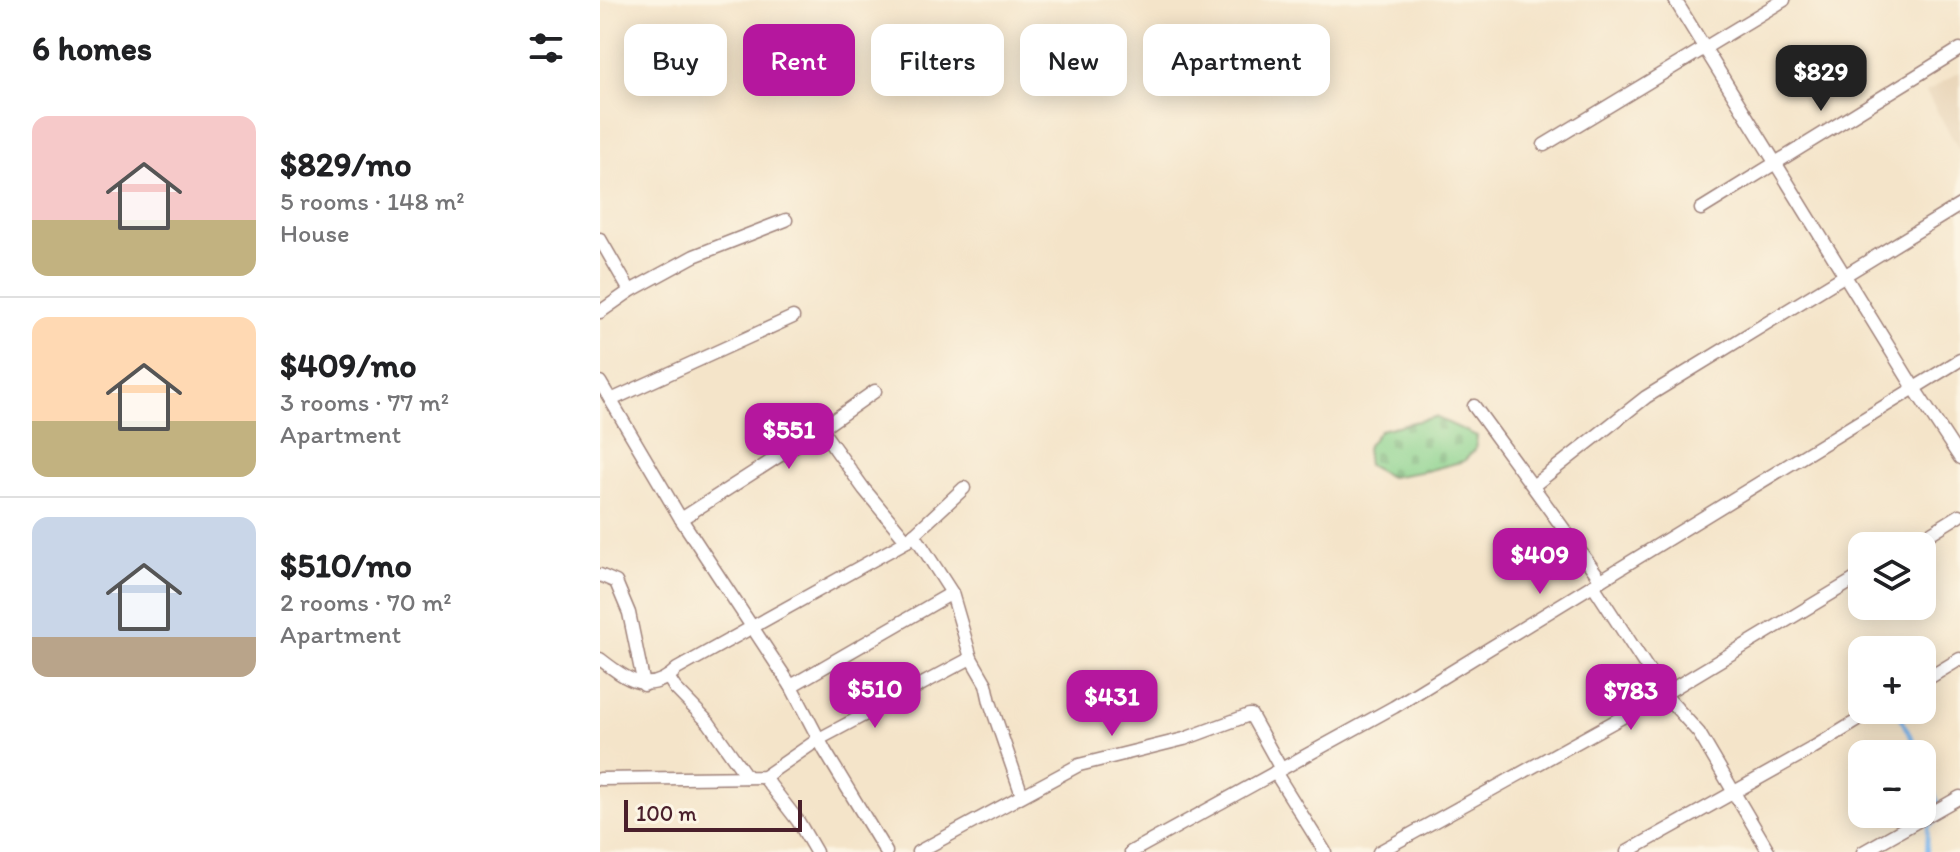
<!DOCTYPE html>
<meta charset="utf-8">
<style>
body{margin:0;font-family:Itim,sans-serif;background:#f2f2f2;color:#202124;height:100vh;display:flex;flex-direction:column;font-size:30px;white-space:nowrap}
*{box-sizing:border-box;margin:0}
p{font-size:26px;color:#757577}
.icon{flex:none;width:44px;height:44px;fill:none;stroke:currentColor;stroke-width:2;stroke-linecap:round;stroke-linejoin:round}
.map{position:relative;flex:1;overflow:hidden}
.drawer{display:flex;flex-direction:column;background:#fff;width:600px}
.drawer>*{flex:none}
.banner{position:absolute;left:24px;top:24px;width:760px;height:72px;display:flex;gap:16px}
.buttons{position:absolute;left:1248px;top:532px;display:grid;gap:16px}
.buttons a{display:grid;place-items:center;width:88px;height:88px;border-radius:16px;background:#fff;box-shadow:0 4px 20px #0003;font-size:40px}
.scale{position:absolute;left:24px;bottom:20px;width:178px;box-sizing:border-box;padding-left:8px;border:4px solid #4a1f2b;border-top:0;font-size:22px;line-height:28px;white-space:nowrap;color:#4a1f2b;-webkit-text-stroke:6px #fcf5e5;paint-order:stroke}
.price{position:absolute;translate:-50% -68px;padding:0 18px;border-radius:16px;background:#b5179e;color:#fff;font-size:26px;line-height:52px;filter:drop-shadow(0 2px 4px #0008)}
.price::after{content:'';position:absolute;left:50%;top:48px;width:24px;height:18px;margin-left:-12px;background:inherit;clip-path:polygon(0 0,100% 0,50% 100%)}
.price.selected{background:#222;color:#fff}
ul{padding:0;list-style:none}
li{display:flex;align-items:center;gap:24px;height:200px;padding:0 32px}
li+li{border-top:2px solid #e0e0e0}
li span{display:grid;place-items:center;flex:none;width:224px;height:160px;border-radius:16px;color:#555}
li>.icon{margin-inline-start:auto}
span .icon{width:96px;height:96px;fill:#fffc;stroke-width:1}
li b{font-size:34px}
h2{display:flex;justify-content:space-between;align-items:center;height:96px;padding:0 32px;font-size:34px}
.chip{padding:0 28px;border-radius:16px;background:#fff;box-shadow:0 4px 20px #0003;font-size:28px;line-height:72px}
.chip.selected{background:#b5179e;color:#fff}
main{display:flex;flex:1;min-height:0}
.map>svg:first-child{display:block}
.built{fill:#e8d4b7}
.cemetery{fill:url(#cemetery-stones);stroke:#6a785c;stroke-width:2}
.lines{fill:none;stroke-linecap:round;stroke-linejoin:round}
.stream{stroke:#7db8ef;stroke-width:4}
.minor-casing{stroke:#9f827a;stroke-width:15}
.minor{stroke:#fff;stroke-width:12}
</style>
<main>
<section class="drawer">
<h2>6 homes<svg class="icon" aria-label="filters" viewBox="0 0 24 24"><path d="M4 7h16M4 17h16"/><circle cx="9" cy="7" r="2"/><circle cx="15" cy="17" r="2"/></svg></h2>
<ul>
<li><span style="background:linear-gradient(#f6c9c9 65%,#c2b280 0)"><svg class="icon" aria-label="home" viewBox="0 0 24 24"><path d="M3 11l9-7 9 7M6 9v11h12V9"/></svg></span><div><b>$829/mo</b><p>5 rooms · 148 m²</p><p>House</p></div></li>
<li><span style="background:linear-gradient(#ffd9b3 65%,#c2b280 0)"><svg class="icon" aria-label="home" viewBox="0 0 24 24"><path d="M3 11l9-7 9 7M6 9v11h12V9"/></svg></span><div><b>$409/mo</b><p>3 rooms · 77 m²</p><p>Apartment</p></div></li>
<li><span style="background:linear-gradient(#c9d6e8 75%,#b9a48a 0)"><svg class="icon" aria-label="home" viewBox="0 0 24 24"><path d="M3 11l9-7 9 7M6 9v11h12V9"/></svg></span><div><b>$510/mo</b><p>2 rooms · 70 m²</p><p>Apartment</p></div></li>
</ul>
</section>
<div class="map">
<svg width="1360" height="852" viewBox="0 0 1360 852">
<defs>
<pattern id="cemetery-stones" width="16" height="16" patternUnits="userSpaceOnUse" patternTransform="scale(2)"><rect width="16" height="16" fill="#8ad28d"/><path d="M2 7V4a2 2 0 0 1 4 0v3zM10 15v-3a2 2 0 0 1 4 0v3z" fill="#79b47a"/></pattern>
</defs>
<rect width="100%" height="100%" fill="#fcf5e5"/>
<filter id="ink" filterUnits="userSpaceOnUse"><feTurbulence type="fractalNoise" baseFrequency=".0125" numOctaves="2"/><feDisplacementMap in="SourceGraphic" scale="16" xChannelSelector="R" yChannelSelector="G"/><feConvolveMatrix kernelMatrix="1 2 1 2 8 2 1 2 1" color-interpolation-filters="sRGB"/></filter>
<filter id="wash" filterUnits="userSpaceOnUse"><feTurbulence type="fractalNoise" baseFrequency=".006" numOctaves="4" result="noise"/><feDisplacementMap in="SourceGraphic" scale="32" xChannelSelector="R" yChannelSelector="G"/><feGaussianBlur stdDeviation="1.8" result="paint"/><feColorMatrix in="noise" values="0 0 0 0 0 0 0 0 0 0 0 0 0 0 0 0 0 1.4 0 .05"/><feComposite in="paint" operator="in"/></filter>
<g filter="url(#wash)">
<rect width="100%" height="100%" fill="#f4e4c9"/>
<!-- built -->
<polygon class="built" points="1360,72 1360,151 1326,92"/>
<!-- cemetery -->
<polygon class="cemetery" points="835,417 877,436 875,450 864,461 826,471 790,477 768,465 766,448 780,430"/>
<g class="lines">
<!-- stream -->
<g class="stream">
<polyline points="1297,711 1320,754"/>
<polyline points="1322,760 1343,816 1328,827 1327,852"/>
</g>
</g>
</g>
<g filter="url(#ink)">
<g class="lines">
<defs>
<g id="minor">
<polyline points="1075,0 1314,388 1360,458"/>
<polyline points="944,145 1184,0"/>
<polyline points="1101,209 1360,49"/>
<polyline points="0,239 30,291"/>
<polyline points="0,312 30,291 94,256 186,220"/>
<polyline points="0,382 81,519 191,686 225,751 286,852"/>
<polyline points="11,400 193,317"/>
<polyline points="874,406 1001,580"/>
<polyline points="221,429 264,489 307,541"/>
<polyline points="933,486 1046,397 1360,205"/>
<polyline points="81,519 221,429 275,391"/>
<polyline points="314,534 352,593"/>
<polyline points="1310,546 1360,515"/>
<polyline points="0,575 16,582 29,613 44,685"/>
<polyline points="993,585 1064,694 1099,733 1169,852"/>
<path d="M0,659C26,679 49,697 77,669L307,541L364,488"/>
<polyline points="68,677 75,688 109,723 147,777"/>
<polyline points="1322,682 1360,659"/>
<polyline points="191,686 352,593 371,658 386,684 390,702 422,795"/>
<polyline points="675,772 725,852"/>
<polyline points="164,777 198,821 216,852"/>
<polyline points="0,779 164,777 219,739 371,658"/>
<polyline points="318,852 479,765 584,739 649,715 651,715 681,769"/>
<polyline points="531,852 794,707 1360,360"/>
<polyline points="779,852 1064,694 1262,575"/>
<polyline points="1027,852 1211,749 1275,710"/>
<polyline points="1263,852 1360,797"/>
</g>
</defs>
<!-- minor casing -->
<use href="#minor" class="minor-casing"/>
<!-- minor -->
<use href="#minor" class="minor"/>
</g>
</g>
</svg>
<div class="buttons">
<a><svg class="icon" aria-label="layers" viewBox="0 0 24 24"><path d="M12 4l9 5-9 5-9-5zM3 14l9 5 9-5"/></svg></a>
<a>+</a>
<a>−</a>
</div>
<div class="scale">100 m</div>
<b class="price selected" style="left:1221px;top:113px">$829</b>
<b class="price" style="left:189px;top:471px">$551</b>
<b class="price" style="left:940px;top:596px">$409</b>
<b class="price" style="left:275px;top:730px">$510</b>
<b class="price" style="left:1031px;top:732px">$783</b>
<b class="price" style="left:512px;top:738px">$431</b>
<div class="banner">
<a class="chip">Buy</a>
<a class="chip selected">Rent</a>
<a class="chip">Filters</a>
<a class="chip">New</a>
<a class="chip">Apartment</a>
</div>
</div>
</main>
